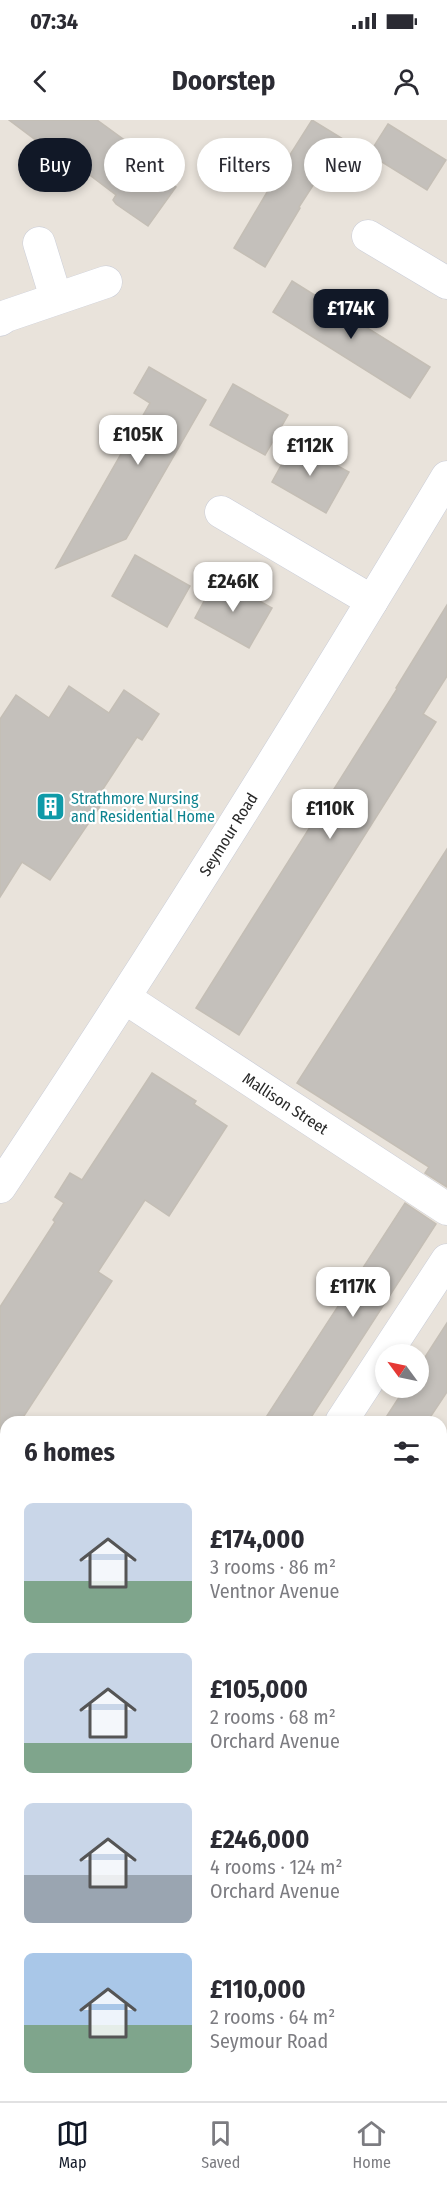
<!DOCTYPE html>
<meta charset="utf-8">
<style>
body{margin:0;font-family:"Fira Sans Condensed",sans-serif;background:#f2f2f3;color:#2b2b33;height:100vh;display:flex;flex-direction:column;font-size:22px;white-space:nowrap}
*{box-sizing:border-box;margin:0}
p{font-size:20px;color:#7c7c81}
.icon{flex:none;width:33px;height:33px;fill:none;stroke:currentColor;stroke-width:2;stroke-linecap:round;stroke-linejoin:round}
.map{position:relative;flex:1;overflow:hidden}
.sheet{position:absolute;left:0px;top:1296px;width:447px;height:686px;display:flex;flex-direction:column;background:#fff;border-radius:18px 18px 0 0;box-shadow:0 3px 9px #0003}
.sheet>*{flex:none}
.banner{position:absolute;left:18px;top:18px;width:411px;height:54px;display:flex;gap:12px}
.needle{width:39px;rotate:303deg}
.tools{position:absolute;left:375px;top:1224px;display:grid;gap:12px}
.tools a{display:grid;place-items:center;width:54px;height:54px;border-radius:50%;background:#fff;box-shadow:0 3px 9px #0003;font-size:30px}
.price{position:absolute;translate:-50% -51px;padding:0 14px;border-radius:12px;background:#fff;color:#222;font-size:20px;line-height:39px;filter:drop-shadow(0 2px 3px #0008)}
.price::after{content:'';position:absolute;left:50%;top:36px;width:18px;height:14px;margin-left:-9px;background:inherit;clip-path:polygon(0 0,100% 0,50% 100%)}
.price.selected{background:#111827;color:#fff}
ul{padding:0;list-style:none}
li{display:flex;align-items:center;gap:18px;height:150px;padding:0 24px}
li span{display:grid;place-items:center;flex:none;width:168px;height:120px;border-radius:9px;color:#555}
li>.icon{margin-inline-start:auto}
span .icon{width:72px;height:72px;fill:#fffc;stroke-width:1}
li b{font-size:26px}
h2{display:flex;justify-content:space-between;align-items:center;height:72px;padding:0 24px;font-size:26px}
.chip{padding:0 21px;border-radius:27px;background:#fff;box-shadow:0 3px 9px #0003;font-size:21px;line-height:54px}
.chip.selected{background:#111827;color:#fff}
.status{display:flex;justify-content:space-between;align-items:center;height:42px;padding:0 30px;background:#fff;direction:ltr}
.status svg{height:16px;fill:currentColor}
header{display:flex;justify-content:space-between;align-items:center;height:78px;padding:0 24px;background:#fff;font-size:27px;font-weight:700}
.tabs{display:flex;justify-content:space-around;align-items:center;height:84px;border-top:2px solid #e1e1e2;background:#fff;font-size:16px;color:#7c7c81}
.tabs a{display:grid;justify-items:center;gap:3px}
.tabs .selected{color:#111827}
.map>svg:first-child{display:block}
.green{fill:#b4da9d}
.building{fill:#c4c0bb;stroke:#c4beb5;stroke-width:1.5}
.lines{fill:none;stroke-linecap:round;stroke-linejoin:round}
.minor-casing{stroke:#cacdd8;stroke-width:33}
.minor{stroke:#fff;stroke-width:32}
.labels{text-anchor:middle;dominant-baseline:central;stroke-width:4.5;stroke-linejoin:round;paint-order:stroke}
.culture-label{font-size:16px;fill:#0d838f;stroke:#fff;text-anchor:start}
.street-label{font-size:16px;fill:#282828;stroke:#fff}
</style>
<div class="status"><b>07:34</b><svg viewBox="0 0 49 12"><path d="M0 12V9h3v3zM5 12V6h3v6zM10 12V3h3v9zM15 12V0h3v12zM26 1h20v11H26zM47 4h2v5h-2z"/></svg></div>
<header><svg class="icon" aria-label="back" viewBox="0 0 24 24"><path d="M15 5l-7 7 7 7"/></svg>Doorstep<svg class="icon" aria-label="person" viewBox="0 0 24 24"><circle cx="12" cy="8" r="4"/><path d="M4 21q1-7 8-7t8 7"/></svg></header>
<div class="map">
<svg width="447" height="1981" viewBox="0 0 447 1981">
<rect width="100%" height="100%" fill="#e9e3db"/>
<!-- green -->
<g class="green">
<polygon points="447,1537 447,1658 442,1662 441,1546"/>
<polygon points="0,1896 6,1897 6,1976 93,1976 92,1981 0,1981"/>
<polygon points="447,1896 447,1981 279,1981 290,1976 441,1976 441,1899"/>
</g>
<!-- building -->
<g class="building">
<polygon points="9,0 97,0 145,35 141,42 176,67 148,106 116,84 113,80 116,75 71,41 69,45"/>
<polygon points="312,0 343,19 299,87 300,88 265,147 234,128 276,57"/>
<polygon points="388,4 446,40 427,70 369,34"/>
<polygon points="292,161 430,247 410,278 273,192"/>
<polygon points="149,247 206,280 126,419 56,448 150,283 134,273"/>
<polygon points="233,264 288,295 265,335 210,305"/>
<polygon points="294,322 349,352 326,393 272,362"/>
<polygon points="135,435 190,466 167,507 112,476"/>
<polygon points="217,457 272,488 249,528 195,498"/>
<polygon points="447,485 447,556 423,594 436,602 239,915 196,888 397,569 396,568"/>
<polygon points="69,566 109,593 124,570 159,594 142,620 137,617 118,646 97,678 103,682 50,760 22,742 0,777 0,599 16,575 49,598"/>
<polygon points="447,729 447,1067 425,1053 429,1047 297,963"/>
<polygon points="152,953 196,981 194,984 227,1006 169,1096 145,1080 98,1152 112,1161 20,1302 6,1302 6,1323 0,1332 0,1187 55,1102 53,1100 64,1083 55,1077 70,1053 82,1060"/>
<polygon points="405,1083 436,1104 308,1302 263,1302"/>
<polygon points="447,1203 447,1272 427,1302 383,1302 405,1268 418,1268 418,1248"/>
</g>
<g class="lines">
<defs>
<g id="minor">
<polyline points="368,116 447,163"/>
<polyline points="39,123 56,178"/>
<polyline points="0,200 6,196 106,162"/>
<polyline points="221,392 372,481"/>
<path id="s1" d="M125,878L447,1089"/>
<path id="s2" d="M0,1067C155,835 303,597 447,357"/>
<polyline points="341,1302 447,1140"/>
<polyline points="0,1386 6,1390"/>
<polyline points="441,1573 447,1563"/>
<polyline points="0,1668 6,1659"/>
<polyline points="0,1871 6,1872"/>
<polyline points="108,1981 109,1976"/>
</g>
</defs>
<!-- minor casing -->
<use href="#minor" class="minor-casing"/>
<!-- minor -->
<use href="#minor" class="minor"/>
</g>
<!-- icons -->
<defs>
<symbol id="building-square" viewBox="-11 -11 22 22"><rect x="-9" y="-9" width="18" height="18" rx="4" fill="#0f9aa8" stroke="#fff"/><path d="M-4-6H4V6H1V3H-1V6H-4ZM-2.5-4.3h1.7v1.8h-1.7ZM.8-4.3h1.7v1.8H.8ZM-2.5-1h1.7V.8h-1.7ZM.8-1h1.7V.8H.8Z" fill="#fff"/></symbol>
</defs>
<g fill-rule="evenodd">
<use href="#building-square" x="34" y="670" width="33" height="33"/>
</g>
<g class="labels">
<!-- culture labels -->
<g class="culture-label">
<text x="71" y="678">Strathmore Nursing<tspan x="71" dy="18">and Residential Home</tspan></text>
</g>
<!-- street labels -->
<g class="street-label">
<text stroke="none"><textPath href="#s2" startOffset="420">Seymour Road</textPath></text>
<text stroke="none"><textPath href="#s1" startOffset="192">Mallison Street</textPath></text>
</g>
</g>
</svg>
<div class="tools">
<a><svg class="needle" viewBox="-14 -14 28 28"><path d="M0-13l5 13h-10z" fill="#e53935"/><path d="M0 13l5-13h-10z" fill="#7c7c81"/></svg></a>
</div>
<b class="price selected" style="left:351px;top:220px">£174K</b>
<b class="price" style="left:138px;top:346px">£105K</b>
<b class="price" style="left:310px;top:357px">£112K</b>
<b class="price" style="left:233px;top:493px">£246K</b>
<b class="price" style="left:330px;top:720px">£110K</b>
<b class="price" style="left:353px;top:1198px">£117K</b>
<div class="banner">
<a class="chip selected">Buy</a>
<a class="chip">Rent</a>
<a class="chip">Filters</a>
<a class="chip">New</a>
</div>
<section class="sheet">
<h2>6 homes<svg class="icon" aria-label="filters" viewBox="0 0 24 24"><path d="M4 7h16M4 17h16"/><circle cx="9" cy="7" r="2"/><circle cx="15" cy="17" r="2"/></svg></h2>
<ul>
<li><span style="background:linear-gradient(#c9d6e8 65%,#7fa58c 0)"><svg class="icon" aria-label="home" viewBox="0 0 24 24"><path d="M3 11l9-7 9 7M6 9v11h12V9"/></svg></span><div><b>£174,000</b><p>3 rooms · 86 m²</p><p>Ventnor Avenue</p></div></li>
<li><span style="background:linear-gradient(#c9d6e8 75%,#7fa58c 0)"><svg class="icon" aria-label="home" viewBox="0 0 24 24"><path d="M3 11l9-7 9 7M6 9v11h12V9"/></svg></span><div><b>£105,000</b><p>2 rooms · 68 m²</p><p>Orchard Avenue</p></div></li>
<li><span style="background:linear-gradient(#c9d6e8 60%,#9aa5b1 0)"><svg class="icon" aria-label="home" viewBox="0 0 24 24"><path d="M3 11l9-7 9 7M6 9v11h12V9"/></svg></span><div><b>£246,000</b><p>4 rooms · 124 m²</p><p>Orchard Avenue</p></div></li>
<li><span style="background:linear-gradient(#a9c7e8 60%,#7fa58c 0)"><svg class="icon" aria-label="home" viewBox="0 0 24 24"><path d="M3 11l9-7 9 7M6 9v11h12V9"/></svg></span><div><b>£110,000</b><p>2 rooms · 64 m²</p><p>Seymour Road</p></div></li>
</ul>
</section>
</div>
<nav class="tabs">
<a class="selected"><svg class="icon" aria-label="map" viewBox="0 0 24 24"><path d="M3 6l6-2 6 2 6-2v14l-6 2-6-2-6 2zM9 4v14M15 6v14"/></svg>Map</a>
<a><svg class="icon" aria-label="saved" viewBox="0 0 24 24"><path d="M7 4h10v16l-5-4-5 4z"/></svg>Saved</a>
<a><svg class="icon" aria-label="home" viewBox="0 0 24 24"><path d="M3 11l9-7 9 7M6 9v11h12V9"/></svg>Home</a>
</nav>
